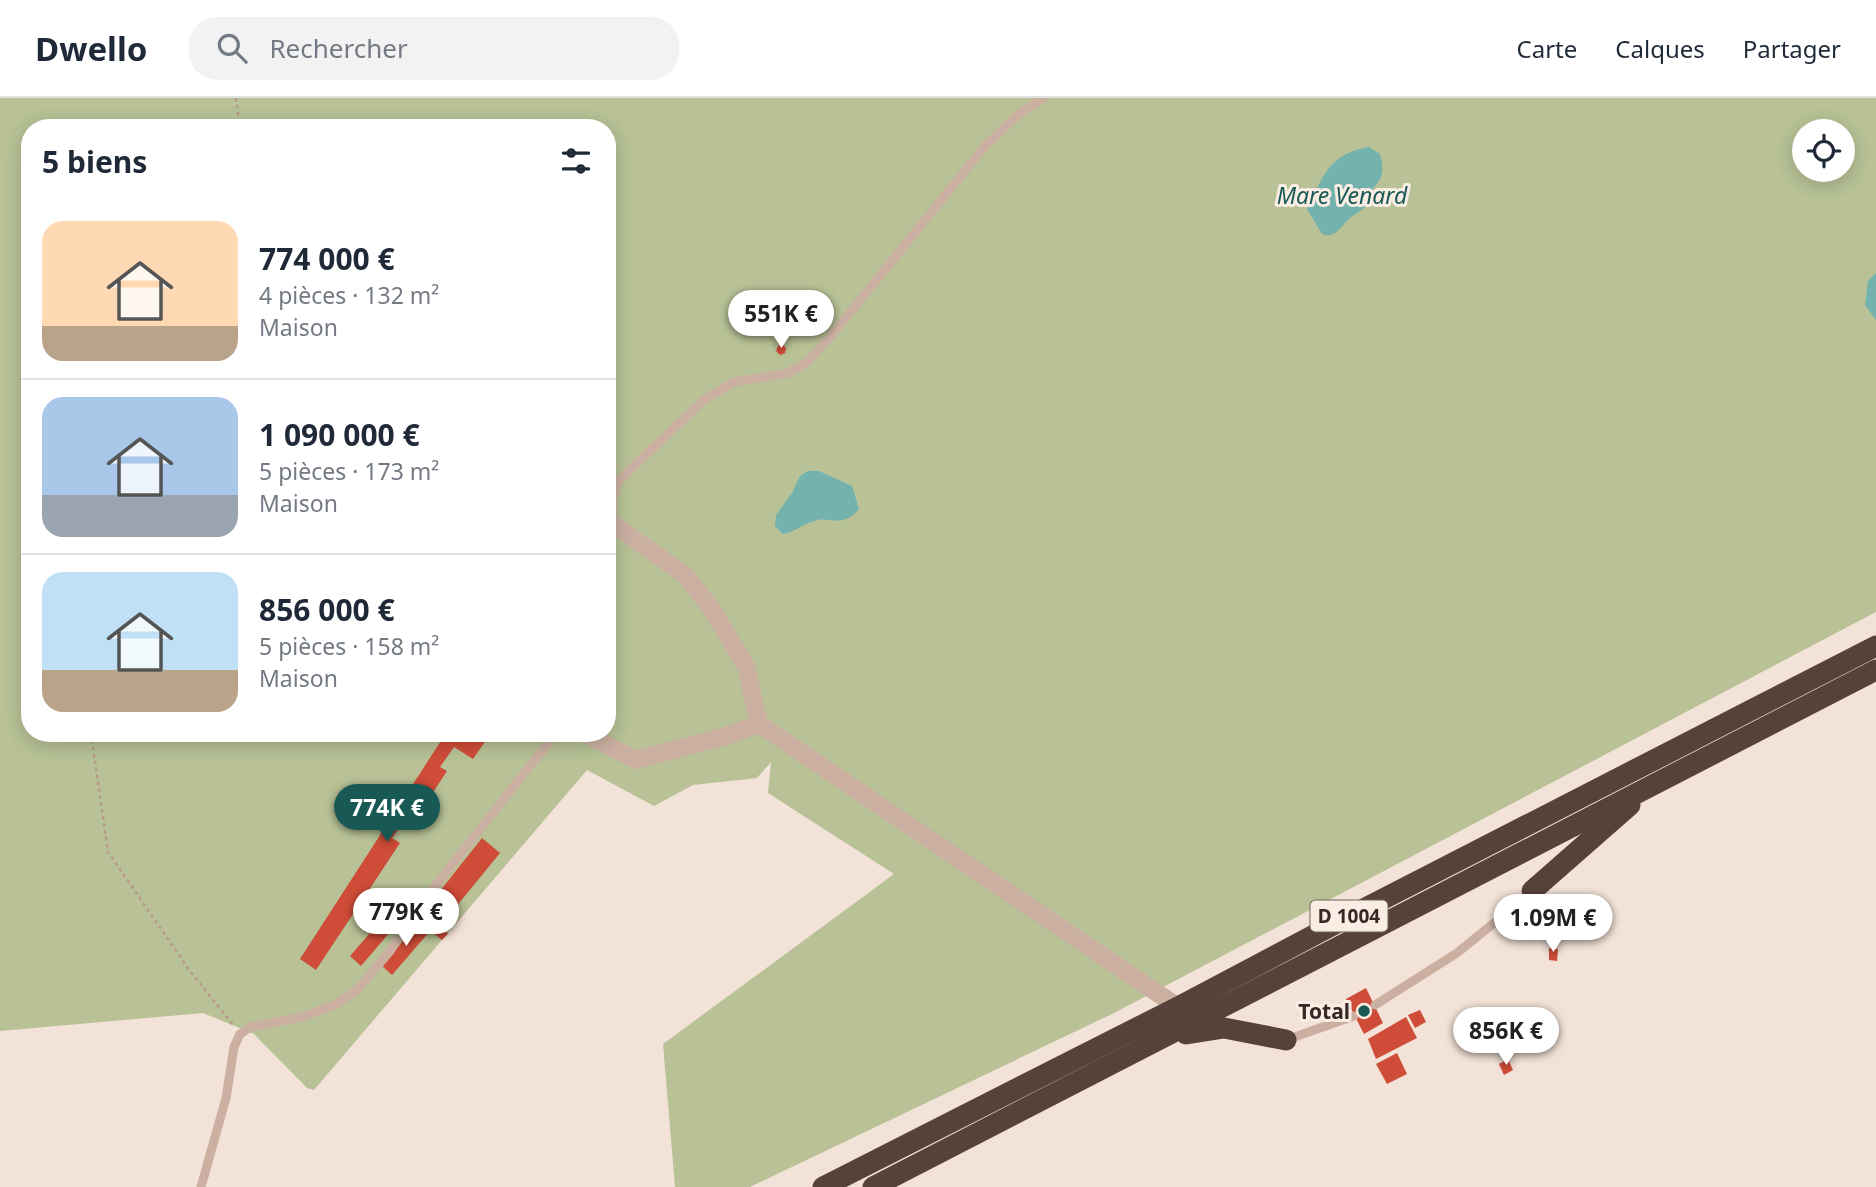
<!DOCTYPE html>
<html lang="fr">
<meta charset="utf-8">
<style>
body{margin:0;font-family:"Noto Sans",sans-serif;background:#f2f2f3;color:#1f2937;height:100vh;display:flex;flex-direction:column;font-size:26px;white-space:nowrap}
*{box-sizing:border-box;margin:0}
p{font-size:23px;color:#747a83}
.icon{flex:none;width:38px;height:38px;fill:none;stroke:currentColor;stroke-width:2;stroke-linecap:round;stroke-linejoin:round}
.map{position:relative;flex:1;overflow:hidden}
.panel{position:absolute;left:21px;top:21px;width:595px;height:623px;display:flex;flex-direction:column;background:#fff;border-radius:28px;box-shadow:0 4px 18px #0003}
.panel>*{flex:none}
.tools{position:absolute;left:1792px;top:21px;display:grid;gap:14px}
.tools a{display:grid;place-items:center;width:63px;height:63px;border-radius:50%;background:#fff;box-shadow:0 4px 18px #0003;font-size:35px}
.price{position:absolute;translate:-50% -60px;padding:0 16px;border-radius:24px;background:#fff;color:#222;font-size:23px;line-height:46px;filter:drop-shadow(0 2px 4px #0008)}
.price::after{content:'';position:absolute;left:50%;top:42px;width:21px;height:16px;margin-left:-10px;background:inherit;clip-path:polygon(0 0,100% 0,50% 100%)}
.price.selected{background:#185956;color:#fff}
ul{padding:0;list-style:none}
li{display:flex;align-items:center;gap:21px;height:175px;padding:0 21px}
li+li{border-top:2px solid #e0e1e3}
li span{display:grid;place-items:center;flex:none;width:196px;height:140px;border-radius:21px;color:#555}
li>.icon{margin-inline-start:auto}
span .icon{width:84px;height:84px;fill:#fffc;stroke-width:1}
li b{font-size:30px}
h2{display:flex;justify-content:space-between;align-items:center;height:84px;padding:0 21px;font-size:30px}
header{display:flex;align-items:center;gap:42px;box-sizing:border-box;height:98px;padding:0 35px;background:#fff;border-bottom:2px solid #e0e1e3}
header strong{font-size:33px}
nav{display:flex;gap:38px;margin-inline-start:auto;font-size:24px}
.search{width:490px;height:63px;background:#f2f2f3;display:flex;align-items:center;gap:18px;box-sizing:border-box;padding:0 24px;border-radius:28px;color:#747a83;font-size:26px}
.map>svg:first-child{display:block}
.green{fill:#b8c296;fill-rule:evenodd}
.water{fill:#74b2ad}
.building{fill:#cf4c38}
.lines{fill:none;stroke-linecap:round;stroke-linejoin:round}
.path{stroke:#b79a8c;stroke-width:2.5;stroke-dasharray:3.5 3.5;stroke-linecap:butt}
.lane{stroke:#cbb0a2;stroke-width:9}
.street{stroke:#cbb0a2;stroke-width:18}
.highway{stroke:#57413b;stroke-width:21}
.poi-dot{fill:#185956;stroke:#faede3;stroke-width:2.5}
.labels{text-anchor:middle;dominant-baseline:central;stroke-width:6;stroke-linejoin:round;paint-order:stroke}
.shield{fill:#faede3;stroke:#70635e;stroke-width:2}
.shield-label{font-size:19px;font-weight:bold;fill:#352825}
.poi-label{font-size:21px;font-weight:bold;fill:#352825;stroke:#faede3;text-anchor:end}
.water-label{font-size:23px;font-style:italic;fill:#185956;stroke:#faede3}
</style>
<header>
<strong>Dwello</strong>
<div class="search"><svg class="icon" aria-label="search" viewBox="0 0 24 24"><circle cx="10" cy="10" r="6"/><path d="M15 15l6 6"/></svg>Rechercher</div>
<nav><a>Carte</a><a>Calques</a><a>Partager</a></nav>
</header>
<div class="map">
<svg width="1876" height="1089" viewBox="0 0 1876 1089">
<rect width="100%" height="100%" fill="#f3e2d7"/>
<!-- green -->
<path class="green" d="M0,0H1876V514L1114,915L750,1089H675L663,946L894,776L768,695L771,664L757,680L693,687L654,708L587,672L314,992L307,990L254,936L203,915L0,933ZM30,30H607V635H30ZM1804,33H1843V72H1804Z"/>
<!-- water -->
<g class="water">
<path d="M1369,49L1380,56C1389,88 1369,84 1367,107C1361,113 1353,117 1347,123C1339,131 1335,140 1322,136L1307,111C1323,78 1329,56 1369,49Z"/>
<polygon points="1876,175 1876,222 1865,207 1868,183"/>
<path d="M808,373H819L852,388L859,411C855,415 852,419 846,421C837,425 827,420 818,422C804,424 795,435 782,436L775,427L776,417L792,395L800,378Z"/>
</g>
<!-- building -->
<g class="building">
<polygon points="782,246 786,250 785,255 780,257 776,253 778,248"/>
<polygon points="446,635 491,635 473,661 454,649 440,669 447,673 430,699 423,695 392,740 400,745 316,872 300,861"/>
<polygon points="482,740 500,755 442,826 424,813"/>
<polygon points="397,804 408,813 361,868 350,858"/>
<polygon points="419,824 430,833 392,877 382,868"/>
<polygon points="439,828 448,836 442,842 433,835"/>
<polygon points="1549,850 1558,851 1557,863 1549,862"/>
<polygon points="1366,890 1383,925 1364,936 1346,901"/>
<polygon points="1420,912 1426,924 1415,930 1408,917"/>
<polygon points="1406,919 1417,940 1376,961 1368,941"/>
<polygon points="1397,955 1407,976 1387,986 1376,966"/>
<polygon points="1508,961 1513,972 1504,977 1499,966"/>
</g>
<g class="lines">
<!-- path -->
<g class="path">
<polyline points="236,0 240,30"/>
<polyline points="91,635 108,754 190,873 234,928"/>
</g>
<!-- lane -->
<g class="lane">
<polyline points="613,425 612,404 619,382 705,301 734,284 788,275 807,264 832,237 985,48 1020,15 1044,0"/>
<polyline points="1375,907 1457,855 1532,794"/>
<polyline points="1286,942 1354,918"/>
<polyline points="201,1089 226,1000 234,949 240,936 251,929 302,919 335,907 357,892 390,853 421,806 556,635"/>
</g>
<!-- street -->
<g class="street">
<polyline points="607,422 685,477 711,510 746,568 759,626 1178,909"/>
<polyline points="584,635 636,662 726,638 759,626"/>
</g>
<!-- highway -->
<g class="highway">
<polyline points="1532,793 1630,707"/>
<polyline points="1186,936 1224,930 1286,942"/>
<polyline points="823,1089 1178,909 1350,818 1876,548"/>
<polyline points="873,1089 1876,572"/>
</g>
</g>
<!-- markers -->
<circle class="poi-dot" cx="1364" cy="913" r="7"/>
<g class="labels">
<!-- shield labels -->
<rect class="shield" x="1310.5" y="802.5" width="77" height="31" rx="5"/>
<g class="shield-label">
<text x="1349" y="818">D 1004</text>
</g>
<!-- poi labels -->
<g class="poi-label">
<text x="1350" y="913">Total</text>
</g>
<!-- water labels -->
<g class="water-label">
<text x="1342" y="97">Mare Venard</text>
</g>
</g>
</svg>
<div class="tools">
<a><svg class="icon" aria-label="locate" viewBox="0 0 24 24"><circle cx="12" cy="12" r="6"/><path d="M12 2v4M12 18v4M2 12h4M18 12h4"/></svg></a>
</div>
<b class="price" style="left:781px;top:252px">551K €</b>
<b class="price selected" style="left:387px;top:746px">774K €</b>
<b class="price" style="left:406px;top:850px">779K €</b>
<b class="price" style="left:1553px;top:856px">1.09M €</b>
<b class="price" style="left:1506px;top:969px">856K €</b>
<section class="panel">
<h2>5 biens<svg class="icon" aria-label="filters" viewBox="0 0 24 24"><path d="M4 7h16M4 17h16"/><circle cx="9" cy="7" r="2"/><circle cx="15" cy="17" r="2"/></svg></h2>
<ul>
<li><span style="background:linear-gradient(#ffd9b3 75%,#b9a48a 0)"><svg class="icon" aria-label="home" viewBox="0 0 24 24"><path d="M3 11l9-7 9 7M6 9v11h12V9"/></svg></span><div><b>774 000 €</b><p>4 pièces · 132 m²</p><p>Maison</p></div></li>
<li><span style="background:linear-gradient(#a9c7e8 70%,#9aa5b1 0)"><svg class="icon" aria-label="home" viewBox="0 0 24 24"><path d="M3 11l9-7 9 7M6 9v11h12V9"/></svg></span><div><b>1 090 000 €</b><p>5 pièces · 173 m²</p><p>Maison</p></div></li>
<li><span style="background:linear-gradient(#bfe0f5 70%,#b9a48a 0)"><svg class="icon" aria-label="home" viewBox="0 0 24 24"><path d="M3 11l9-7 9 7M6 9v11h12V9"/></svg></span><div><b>856 000 €</b><p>5 pièces · 158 m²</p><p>Maison</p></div></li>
</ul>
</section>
</div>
